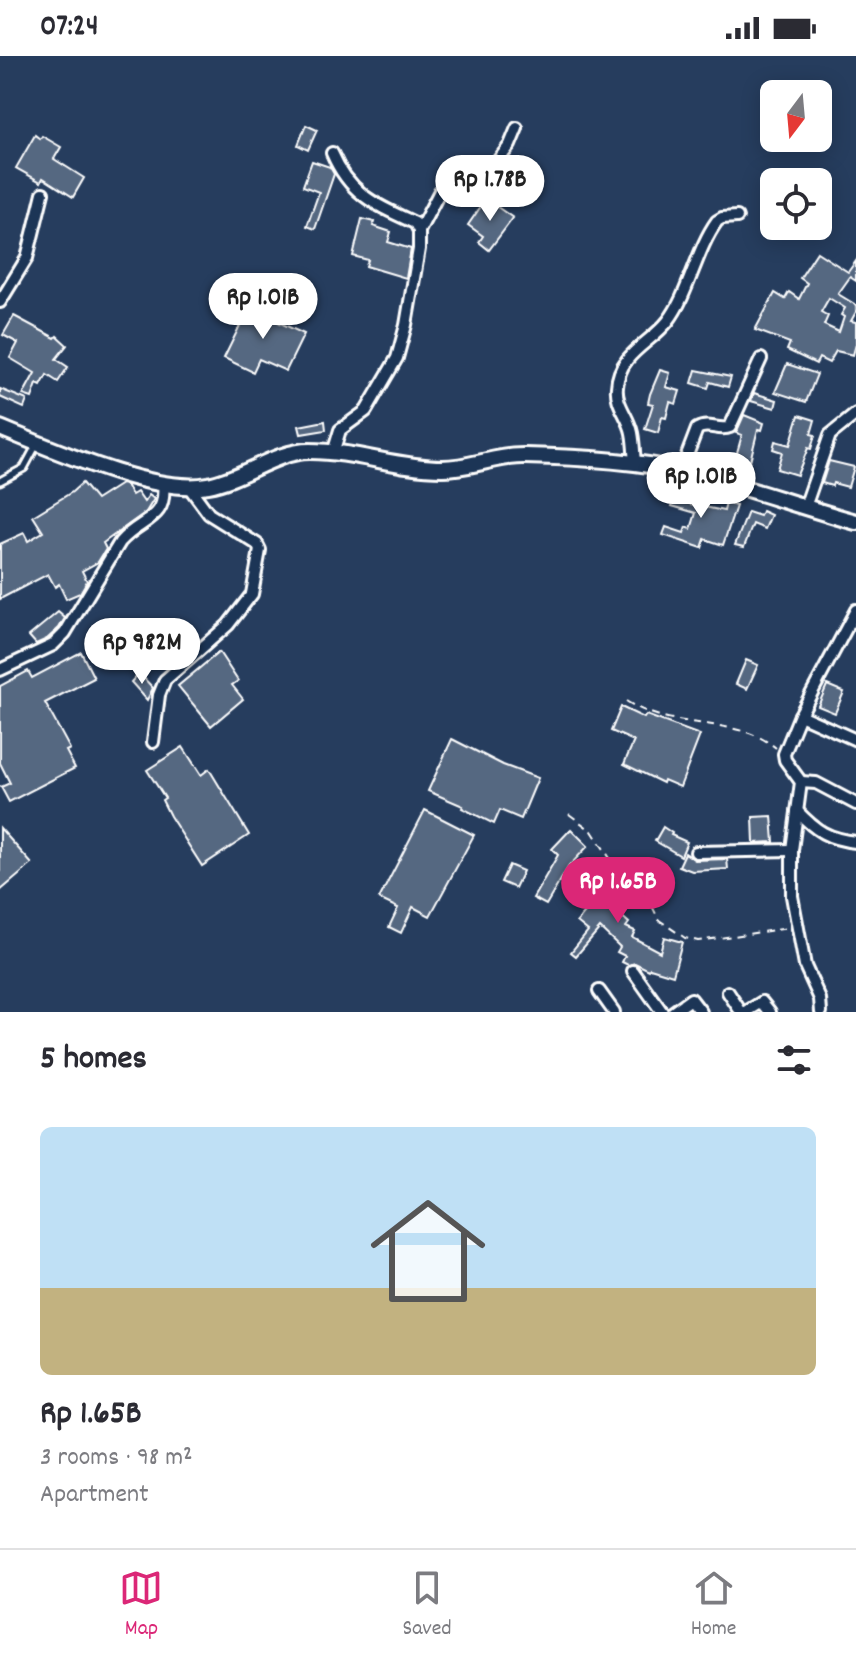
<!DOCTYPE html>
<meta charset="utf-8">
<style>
body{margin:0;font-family:Dekko,sans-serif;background:#f2f2f3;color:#2b2b33;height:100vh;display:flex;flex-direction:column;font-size:30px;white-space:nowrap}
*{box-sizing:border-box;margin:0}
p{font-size:26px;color:#7c7c81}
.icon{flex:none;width:44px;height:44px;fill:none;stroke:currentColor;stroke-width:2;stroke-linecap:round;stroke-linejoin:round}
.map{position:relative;height:956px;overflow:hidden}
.details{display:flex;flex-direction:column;background:#fff;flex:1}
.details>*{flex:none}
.needle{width:52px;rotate:196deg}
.fabs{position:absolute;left:760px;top:24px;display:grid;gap:16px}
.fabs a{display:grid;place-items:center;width:72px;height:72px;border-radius:12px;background:#fff;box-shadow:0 4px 20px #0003;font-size:40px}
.price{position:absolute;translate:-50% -68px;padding:0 18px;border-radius:28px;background:#fff;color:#222;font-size:26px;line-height:52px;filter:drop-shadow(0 2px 4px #0008)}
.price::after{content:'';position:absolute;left:50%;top:48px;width:24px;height:18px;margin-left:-12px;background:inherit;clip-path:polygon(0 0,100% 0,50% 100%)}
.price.selected{background:#db2777;color:#fff}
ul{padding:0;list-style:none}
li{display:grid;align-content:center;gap:16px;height:424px;padding:0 40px}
li span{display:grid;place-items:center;height:248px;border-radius:12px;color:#555}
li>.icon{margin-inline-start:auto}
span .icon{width:144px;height:144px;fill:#fffc;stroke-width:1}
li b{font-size:34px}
h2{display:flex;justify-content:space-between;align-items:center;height:96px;padding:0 40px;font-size:34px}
.status{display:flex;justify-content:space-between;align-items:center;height:56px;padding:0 40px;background:#fff;direction:ltr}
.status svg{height:22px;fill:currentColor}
.dock{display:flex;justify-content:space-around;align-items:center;height:112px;border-top:2px solid #e1e1e2;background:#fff;font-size:22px;color:#7c7c81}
.dock a{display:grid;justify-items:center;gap:4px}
.dock .selected{color:#db2777}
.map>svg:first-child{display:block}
.building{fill:#556781;stroke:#fff;stroke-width:2;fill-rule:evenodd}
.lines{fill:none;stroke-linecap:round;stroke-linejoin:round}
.lane-casing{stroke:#fff;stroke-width:11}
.street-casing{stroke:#fff;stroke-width:16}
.secondary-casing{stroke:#fff;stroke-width:20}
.path{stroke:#fff;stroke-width:2;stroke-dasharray:8 6;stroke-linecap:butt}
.lane{stroke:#1d3557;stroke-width:5}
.street{stroke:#1d3557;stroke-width:10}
.secondary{stroke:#1d3557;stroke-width:14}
</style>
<div class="status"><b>07:24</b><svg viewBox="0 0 49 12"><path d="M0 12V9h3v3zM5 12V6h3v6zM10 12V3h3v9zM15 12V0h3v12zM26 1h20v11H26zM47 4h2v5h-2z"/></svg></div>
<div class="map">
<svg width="856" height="956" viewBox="0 0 856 956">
<rect width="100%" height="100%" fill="#263d5e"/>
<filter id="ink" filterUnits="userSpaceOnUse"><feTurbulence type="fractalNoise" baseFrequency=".0125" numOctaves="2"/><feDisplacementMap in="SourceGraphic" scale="16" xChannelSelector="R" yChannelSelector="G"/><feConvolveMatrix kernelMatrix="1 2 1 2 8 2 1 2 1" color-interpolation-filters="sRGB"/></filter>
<g filter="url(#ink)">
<!-- building -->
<g class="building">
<polygon points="306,69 317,74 308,94 298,89"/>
<polygon points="35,79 40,83 42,80 61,91 54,103 84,122 73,141 43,122 41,126 16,112"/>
<polygon points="312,105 330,111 334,118 315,173 307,170 319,136 303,130"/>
<polygon points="486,143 513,162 489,194 479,186 483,180 468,169"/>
<polygon points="362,163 374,166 373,170 391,176 388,186 411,193 406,222 366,210 368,204 353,200"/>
<path d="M817,196L848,216L856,205V225L850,221L838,238L856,249V256L851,265L856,266V288L853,299L836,295L829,307L819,302L816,308L787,294L790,287L755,274L775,237L785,243L789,236L799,243L807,227L800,222ZM829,242L845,252L841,259L844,261L839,276L824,269L828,260L821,256Z"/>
<polygon points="251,247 279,262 278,266 304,278 286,315 259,303 253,316 224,302"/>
<polygon points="14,260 55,282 57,280 67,289 56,303 68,311 58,326 47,319 41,330 37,328 32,342 23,339 35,317 10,302 18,287 3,279"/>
<polygon points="787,308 817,318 806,346 775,336"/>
<polygon points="660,314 670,317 666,331 680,335 676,348 670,346 666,362 662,361 658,377 645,373 653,348 648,347 650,338"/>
<polygon points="696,314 731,321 728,331 710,326 708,332 692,327"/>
<polygon points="0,333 27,344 24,352 0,341"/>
<polygon points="754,337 777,344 775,352 751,345"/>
<polygon points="744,359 764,367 762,374 758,373 750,405 736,400 742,379 736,377"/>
<polygon points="799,359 815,364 811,378 815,379 811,393 808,392 797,419 777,413 782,396 773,393 775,385 790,389"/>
<polygon points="325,365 326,374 301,378 299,370"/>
<polygon points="829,405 854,411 848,431 833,427 832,430 822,427"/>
<polygon points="680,425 695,428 690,448 724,455 726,447 736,450 723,489 705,483 702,492 663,479 666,471 684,477 686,471 691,473 696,457 672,450"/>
<polygon points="82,427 96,444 121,428 126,429 132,439 137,436 144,446 149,439 154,443 146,456 103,487 106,493 98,506 82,515 87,525 80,537 66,543 59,528 55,531 48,518 0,543 0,488 24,477 28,485 43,476 33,460 72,436"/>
<polygon points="762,455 771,459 765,473 753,468 744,491 735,489 748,456 760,460"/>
<polygon points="58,556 65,562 59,572 47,583 36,588 29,580"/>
<polygon points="81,596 94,622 45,647 70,693 66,695 75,712 9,746 1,731 10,727 0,707 0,630 28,615 32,622"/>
<polygon points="219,596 238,625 232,629 243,643 211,670 178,630"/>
<polygon points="746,604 758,609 747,633 736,628"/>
<polygon points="139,617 153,632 147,644 131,626"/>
<polygon points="827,629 844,636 835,657 818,650"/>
<polygon points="621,651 644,662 646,659 700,679 680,731 664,724 663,727 624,708 634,685 611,675"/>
<polygon points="452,683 503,709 538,722 521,763 500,754 494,768 462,752 463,750 428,735"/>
<polygon points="183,691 201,719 209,713 249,779 202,810 170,760 162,744 165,742 147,714"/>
<polygon points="425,754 474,779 430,860 413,851 401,877 389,871 398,852 379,843"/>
<polygon points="772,760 774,786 754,787 753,761"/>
<polygon points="663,771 672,777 671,779 687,786 681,800 655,785"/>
<polygon points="0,772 32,808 0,835"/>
<polygon points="571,773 588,790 569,810 546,849 533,842 558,799 552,793"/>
<polygon points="685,797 695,804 727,803 728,813 692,815 679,810"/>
<polygon points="595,803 614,817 597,838 629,867 626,871 635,875 632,881 660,896 664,881 682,886 673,919 650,912 649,914 635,907 628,909 622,906 625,900 617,896 620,891 600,872 576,900 571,896 588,875 577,866 591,850 569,833"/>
<polygon points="509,809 523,815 515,832 501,826"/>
</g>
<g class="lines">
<defs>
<polyline id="lane" points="0,425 24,412 37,388"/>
<g id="street">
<path d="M332,97C350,139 376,149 415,167L419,175V193L406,269L397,302L366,355L340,374L333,397"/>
<polyline points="419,175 440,135 497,106 510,89 517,72"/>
<polyline points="0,246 27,202 43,137"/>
<path d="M635,408C634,398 634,387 632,377C629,361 615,348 617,331C619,297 650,288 668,265C689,238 696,194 717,165L722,162L737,161"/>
<path d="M681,415L697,373C709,366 719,376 730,371L761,303"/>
<polyline points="805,451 830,379 856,358"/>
<path d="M0,614L53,589L65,577L120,486C141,462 167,465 163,429"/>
<polyline points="800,659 856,684"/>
<polyline points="153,686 159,639 165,624 228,569 252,538 260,494 257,488 209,458 189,431"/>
<polyline points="801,726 816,727 856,748"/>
<path d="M797,755C816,775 828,783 856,786"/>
<polyline points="696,796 792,794"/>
<polyline points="633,915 662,956"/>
<polyline points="599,935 614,956"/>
<polyline points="728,936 741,956"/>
<polyline points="673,956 691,943 701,956"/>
<polyline points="746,956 762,946 770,956"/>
<polyline points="821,956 820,943 805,910 792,840 792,794 801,726 785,704 784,698 800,659 856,554"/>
</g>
<path id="secondary" d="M0,372C52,393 154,439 208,429C243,423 275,395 310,395C355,395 398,412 442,412C471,412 497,399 525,400C577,401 632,404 682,415C741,429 797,450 856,466"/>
</defs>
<!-- lane casing -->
<use href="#lane" class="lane-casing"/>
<!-- street casing -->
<use href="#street" class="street-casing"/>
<!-- secondary casing -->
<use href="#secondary" class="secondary-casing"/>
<!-- path -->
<g class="path">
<path d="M626,645C674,677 735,658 776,692"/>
<polyline points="569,758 592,775 623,822 650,846 659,864 685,882 698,885 789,872"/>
</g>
<!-- lane -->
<use href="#lane" class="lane"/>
<!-- street -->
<use href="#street" class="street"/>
<!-- secondary -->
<use href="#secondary" class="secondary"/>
</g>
</g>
</svg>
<div class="fabs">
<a><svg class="needle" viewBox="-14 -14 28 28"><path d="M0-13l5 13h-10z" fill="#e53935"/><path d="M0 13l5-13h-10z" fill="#7c7c81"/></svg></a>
<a><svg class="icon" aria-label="locate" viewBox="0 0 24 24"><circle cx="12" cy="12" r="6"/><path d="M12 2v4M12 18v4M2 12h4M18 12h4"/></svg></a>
</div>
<b class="price" style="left:490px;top:167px">Rp 1.78B</b>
<b class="price" style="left:263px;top:285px">Rp 1.01B</b>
<b class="price" style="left:701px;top:464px">Rp 1.01B</b>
<b class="price" style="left:142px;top:630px">Rp 982M</b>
<b class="price selected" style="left:618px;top:869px">Rp 1.65B</b>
</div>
<section class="details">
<h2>5 homes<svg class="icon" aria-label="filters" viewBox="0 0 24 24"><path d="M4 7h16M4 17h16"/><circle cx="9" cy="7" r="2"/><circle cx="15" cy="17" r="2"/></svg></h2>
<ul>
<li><span style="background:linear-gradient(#bfe0f5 65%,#c2b280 0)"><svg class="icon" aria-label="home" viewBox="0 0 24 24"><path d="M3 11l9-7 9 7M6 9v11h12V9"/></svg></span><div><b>Rp 1.65B</b><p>3 rooms · 98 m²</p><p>Apartment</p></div></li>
</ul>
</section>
<nav class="dock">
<a class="selected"><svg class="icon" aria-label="map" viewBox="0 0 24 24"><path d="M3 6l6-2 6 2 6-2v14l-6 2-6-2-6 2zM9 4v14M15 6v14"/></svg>Map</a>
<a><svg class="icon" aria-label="saved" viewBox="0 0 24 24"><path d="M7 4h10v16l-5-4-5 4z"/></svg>Saved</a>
<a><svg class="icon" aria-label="home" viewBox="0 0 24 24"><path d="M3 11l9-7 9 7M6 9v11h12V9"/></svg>Home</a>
</nav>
